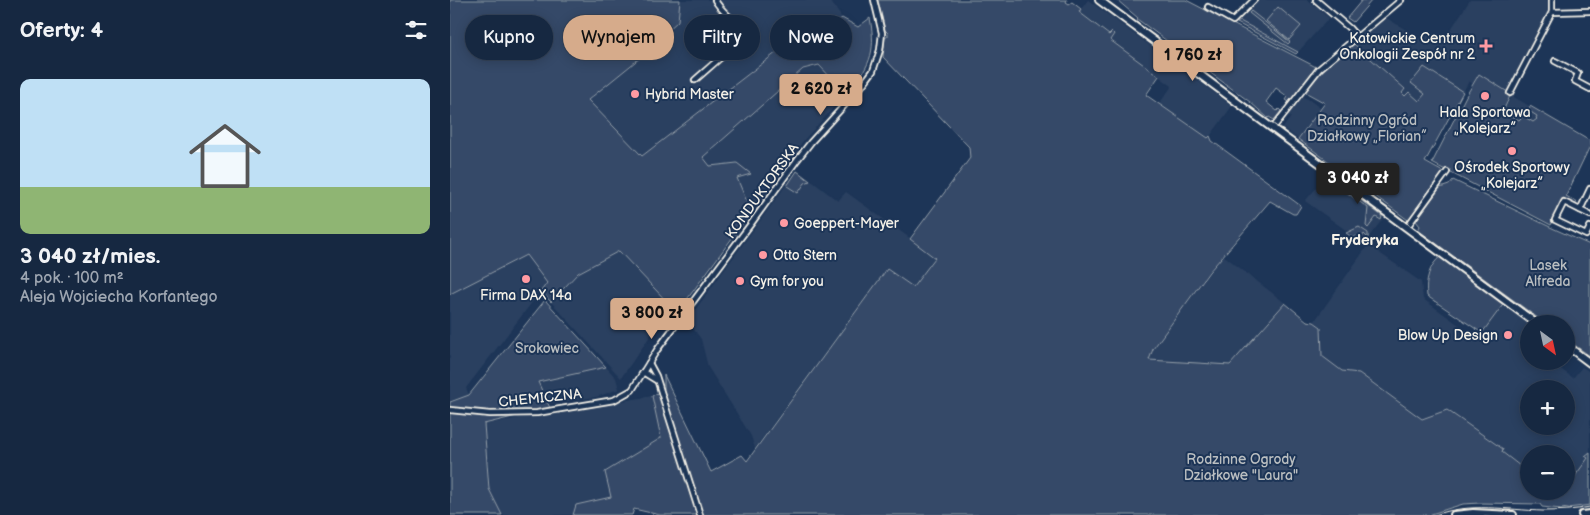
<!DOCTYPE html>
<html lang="pl">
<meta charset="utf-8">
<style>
body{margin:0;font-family:"Balsamiq Sans",sans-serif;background:#1f3048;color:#f1f3f6;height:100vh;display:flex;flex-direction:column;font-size:19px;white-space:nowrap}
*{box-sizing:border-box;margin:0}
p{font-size:16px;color:#9ea6b1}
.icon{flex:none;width:28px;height:28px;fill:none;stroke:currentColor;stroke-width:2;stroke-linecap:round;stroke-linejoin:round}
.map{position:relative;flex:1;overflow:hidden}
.side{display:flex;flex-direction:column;background:#162841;width:450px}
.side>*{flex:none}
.guide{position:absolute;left:15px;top:15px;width:475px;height:45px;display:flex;gap:10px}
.needle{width:32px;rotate:147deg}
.fabs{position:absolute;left:1070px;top:315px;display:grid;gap:10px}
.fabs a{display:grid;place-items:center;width:55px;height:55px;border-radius:50%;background:#162841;box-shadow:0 2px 12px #0003,0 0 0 1px #35445a;font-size:25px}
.price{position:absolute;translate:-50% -42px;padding:0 11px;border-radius:5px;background:#d6ab8b;color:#111;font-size:16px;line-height:32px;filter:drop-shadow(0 1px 2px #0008)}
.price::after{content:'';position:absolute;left:50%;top:30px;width:15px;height:11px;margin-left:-8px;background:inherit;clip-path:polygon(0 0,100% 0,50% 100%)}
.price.active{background:#222;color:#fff}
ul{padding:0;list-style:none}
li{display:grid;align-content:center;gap:10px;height:265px;padding:0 20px}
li+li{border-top:1px solid #35445a}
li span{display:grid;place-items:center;height:155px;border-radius:10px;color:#555}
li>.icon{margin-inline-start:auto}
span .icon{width:90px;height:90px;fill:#fffc;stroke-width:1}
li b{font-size:21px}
h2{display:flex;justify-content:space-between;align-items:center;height:60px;padding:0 20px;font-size:21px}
.chip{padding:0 18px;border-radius:22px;background:#162841;box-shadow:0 2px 12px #0003,0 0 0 1px #35445a;font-size:18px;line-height:45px}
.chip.active{background:#d6ab8b;color:#111}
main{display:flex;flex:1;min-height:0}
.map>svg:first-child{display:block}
.built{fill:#2a4060;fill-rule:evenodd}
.green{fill:#354a67;stroke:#949ea8}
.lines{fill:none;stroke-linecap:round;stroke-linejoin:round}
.street-casing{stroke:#f4f1e8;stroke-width:8}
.secondary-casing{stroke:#f4f1e8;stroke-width:10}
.street{stroke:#1d3557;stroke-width:4.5}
.secondary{stroke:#1d3557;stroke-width:6}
.tram{stroke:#f4f1e8;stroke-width:1}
.poi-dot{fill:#ff9aa2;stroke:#1d3557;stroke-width:2}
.labels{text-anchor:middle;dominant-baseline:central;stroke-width:4;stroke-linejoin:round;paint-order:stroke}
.poi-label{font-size:14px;fill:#f4f1e8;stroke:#1d3557;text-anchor:start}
.park-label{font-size:14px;fill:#bbbfc1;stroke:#1d3557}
.street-label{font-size:14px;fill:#f4f1e8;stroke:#1d3557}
.neighbourhood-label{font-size:15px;font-weight:bold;fill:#f4f1e8;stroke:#1d3557}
</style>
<main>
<section class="side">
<h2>Oferty: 4<svg class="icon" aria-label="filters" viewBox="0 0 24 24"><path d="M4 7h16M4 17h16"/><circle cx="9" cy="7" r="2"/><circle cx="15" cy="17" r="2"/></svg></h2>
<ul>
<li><span style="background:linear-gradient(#bfe0f5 70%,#8fb573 0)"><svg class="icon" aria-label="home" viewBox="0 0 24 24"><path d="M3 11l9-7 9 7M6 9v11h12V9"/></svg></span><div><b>3 040 zł/mies.</b><p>4 pok. · 100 m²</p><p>Aleja Wojciecha Korfantego</p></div></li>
</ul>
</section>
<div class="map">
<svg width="1140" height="515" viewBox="0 0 1140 515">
<rect width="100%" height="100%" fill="#1d3557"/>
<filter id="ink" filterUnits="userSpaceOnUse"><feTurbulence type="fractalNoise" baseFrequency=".02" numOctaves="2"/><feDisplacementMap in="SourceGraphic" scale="10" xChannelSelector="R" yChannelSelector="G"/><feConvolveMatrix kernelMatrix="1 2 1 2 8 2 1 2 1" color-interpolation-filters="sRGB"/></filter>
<g filter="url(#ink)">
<!-- built -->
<g class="built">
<polygon points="230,0 382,0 381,2 392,18 338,59 331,49 192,156 138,100 201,49 217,34 216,32 227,21"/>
<polygon points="638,0 782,106 758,139 709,104 722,86 660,40 664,34 660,35 629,12"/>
<polygon points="809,0 857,0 879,18 848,52 790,21"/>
<polygon points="1020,0 1098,0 1099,11 1058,92 1029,74 1023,84 1019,81 1013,92 974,68 975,94 969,101 955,96 952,93 955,89 904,44 935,17 974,41 980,31 994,40"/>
<polygon points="369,65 396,94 353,141 306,207 297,202 286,178 300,175 287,163 260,166 253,157 353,69"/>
<polygon points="1062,96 1095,115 1088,130 1053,111"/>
<polygon points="853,97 858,99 870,108 848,139 833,128 841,117 838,115"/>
<polygon points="347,170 388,201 396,192 486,257 463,287 437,269 305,448 301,436 258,367 251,339 242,327 235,324"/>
<polygon points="877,176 936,215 914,243 855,201"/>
<path d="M918,245L971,282L973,299L1027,338L1055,302L1084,324H1079V361H1100L1123,378L1132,367L1140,372V465L1120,483H1116V454H1079V473L1051,452L1053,449L997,410L972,419L909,373L892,371L872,356L871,327L864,322ZM1079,389H1116V426H1079Z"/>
<polygon points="169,251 221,306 171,378 101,302 128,273"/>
<polygon points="76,255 97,283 16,388 19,395 0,401 0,294"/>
<polygon points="773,255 835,303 780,366 698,360 703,349 716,331"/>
<polygon points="156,367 166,378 169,389 146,397 98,404 87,382"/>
<polygon points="202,396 212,438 155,472 161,497 126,505 123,515 52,515 39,489 34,424"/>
</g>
<!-- green -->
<g class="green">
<path d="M0,0H230L228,21L216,32L217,33L201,49L138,100L192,156L331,49L339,59L392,18L408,27L420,18C427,54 419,68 396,94L369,65L353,69L253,157L260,166L287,163L301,174L287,178L297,202L304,206L291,226L221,321L214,316L221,306L169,251L128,273L101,302L91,291L97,283L76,255L0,294Z"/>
<polygon points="428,0 617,0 616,2 619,4 622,2 631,9 629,12 659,35 662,32 664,34 660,40 709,76 696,95 758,138 760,136 762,141 851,206 846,214 843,214 820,201 759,272 703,349 699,360 780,365 835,303 857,321 864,322 871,327 872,356 892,371 909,373 972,419 997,410 1053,449 1052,452 1079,473 1079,491 1116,491 1116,483 1120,483 1138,458 1135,456 1140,452 1140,505 1111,509 1092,507 1090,504 1030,503 1013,504 978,515 210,515 184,509 182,515 123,515 126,505 161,497 155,472 211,438 202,396 214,389 214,375 261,472 292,455 297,461 437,269 463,287 485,258 460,239 520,158 519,147 433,57 435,38 438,36 438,33 435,30"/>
<polygon points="667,0 736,0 866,67 839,102 836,100 838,97 826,88 816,102 827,111 829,109 831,111 824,120 819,117 818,118 800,102 687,19 688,18"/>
<polygon points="912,0 922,0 903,22 897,18"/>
<polygon points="828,7 851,26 839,40 816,21"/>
<polygon points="801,11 840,42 838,44 799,13"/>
<polygon points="790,21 848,52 846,54 787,23"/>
<polygon points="904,44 955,89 952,93 955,96 959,92 969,101 975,94 961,83 974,67 1013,92 975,162 993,172 958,220 848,139 875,103 855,92 876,67"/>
<polygon points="1029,74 1061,94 1053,111 1069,120 1073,116 1083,122 1087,119 1086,118 1087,116 1079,111 1080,106 1140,141 1140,146 1116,196 1127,202 1125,205 1114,200 1101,225 982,163 1016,96"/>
<polygon points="347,171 360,181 355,183 348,193 337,186"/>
<polygon points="878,176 932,216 931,220 926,217 918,228 916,226 918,208 881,181 876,182 875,180"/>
<polygon points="1003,180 1100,227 1140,245 1140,356 1116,339 1116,324 1096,324 968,230 970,226 966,221 990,188 999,185"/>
<polygon points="909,227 918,233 918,238 914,234 910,240 905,236 903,238 896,233"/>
<path d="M991,256L1055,302L1032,333L977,296C975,281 979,265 991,256Z"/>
<polygon points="95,300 156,367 88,382 100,408 34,424 39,489 52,515 0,515 0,402 19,395"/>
</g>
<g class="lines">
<defs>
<g id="street">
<polyline points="866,0 899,28 907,37"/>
<polyline points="758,7 783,21 804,0"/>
<polyline points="1102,12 1140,11"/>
<polyline points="1105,61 1128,73 1125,81 1140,89"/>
<path d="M245,80L294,37C290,22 272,14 265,0"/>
<polyline points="1060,93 1102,12 1102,0"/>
<polyline points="823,128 869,69 951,0"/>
<polyline points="1130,210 1140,189"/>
<polyline points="1140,215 1114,202 1105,220 1136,235 1140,227"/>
<polyline points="957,227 997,172"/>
<polyline points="199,363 206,376 250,515"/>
<polyline points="193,372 206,380"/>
<polyline points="0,410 40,414 87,413 164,400 182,390 207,350 303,221 347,160 361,142 411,87 423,71 430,50 432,33 424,0"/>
</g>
<g id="secondary">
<polyline points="649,0 1087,324"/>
<polyline points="1116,345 1140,363"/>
<polyline points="1004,515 1023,513 1063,515"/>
<polyline points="1132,515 1140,514"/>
</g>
</defs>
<!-- street casing -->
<use href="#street" class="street-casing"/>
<!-- secondary casing -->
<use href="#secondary" class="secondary-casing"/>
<!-- street -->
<use href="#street" class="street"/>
<!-- secondary -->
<use href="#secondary" class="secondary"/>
<!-- tram -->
<g class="tram">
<polyline points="656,0 1093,324"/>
<polyline points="1116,341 1140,358"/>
<path d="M985,515C1020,502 1057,510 1093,511C1109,511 1125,510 1140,507"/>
</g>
</g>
</g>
<!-- markers -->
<g class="poi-dot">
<path d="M1033.5 38.5h5v5h5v5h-5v5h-5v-5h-5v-5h5z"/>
<circle cx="185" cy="94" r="5"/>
<circle cx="1035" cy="96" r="5"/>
<circle cx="1062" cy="151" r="5"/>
<circle cx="334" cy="223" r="5"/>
<circle cx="313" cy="255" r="5"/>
<circle cx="76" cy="279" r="5"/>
<circle cx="290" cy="281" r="5"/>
<circle cx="1058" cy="335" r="5"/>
</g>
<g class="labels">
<!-- poi labels -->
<g class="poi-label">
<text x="1025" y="38" text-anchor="end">Katowickie Centrum<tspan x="1025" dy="16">Onkologii Zespół nr 2</tspan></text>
<text x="195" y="94">Hybrid Master</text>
<text x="1035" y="112" text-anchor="middle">Hala Sportowa<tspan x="1035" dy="16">„Kolejarz”</tspan></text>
<text x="1062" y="167" text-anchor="middle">Ośrodek Sportowy<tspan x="1062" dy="16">„Kolejarz”</tspan></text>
<text x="344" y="223">Goeppert-Mayer</text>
<text x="323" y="255">Otto Stern</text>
<text x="300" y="281">Gym for you</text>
<text x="76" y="295" text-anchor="middle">Firma DAX 14a</text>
<text x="1048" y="335" text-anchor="end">Blow Up Design</text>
</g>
<!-- park labels -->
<g class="park-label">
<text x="917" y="120">Rodzinny Ogród<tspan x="917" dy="16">Działkowy „Florian”</tspan></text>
<text x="1098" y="265">Lasek<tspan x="1098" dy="16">Alfreda</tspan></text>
<text x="97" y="348">Srokowiec</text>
<text x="791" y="459">Rodzinne Ogrody<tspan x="791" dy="16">Działkowe "Laura"</tspan></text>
</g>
<!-- street labels -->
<g class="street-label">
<text transform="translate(312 191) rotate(-54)">KONDUKTORSKA</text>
<text transform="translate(90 398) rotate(-6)">CHEMICZNA</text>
</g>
<!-- neighbourhood labels -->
<g class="neighbourhood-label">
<text x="915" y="240">Fryderyka</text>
</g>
</g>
</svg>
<div class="fabs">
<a><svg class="needle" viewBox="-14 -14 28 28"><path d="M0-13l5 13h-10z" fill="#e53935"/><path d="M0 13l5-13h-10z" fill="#9ea6b1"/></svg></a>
<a>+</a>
<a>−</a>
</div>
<b class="price" style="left:743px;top:82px">1 760 zł</b>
<b class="price" style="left:371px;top:116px">2 620 zł</b>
<b class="price active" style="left:908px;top:205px">3 040 zł</b>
<b class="price" style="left:202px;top:340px">3 800 zł</b>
<div class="guide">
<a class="chip">Kupno</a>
<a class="chip active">Wynajem</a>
<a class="chip">Filtry</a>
<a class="chip">Nowe</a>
</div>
</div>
</main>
